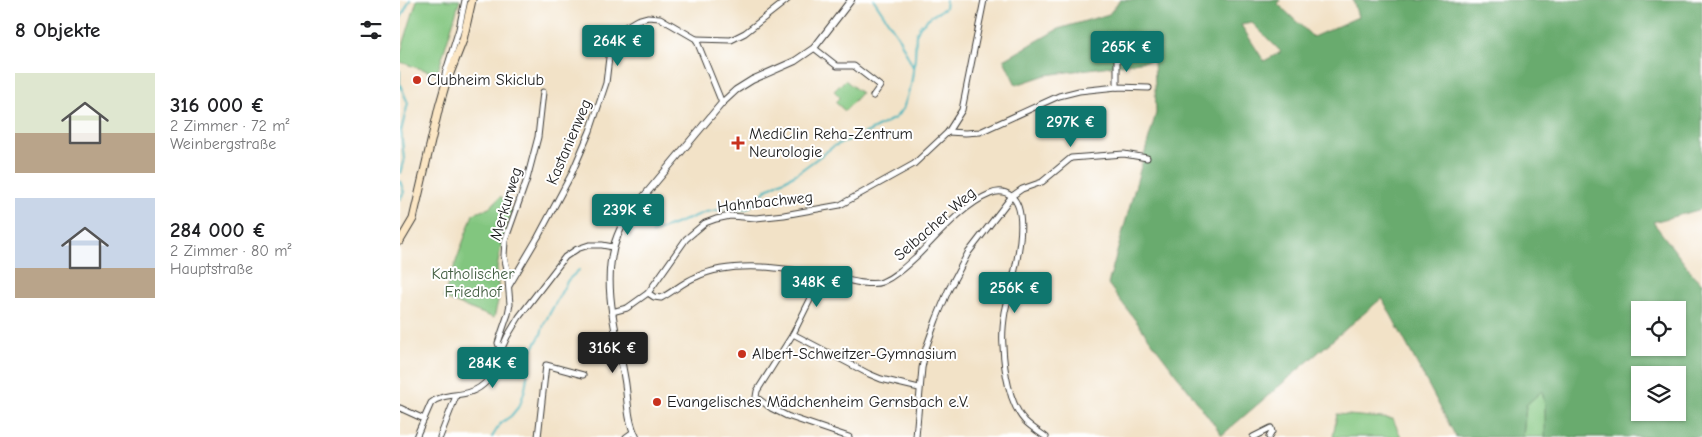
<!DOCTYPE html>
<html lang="de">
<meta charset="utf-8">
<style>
body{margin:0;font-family:"Comic Neue",sans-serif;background:#f2f2f2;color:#202124;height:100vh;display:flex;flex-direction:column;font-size:19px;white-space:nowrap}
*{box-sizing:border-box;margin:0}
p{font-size:16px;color:#757577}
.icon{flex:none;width:28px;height:28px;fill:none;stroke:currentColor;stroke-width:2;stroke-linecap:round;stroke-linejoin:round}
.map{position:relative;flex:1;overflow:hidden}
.side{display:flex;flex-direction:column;background:#fff;width:400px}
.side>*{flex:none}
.tools{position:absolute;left:1231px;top:301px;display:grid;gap:10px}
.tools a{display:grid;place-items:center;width:55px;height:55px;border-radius:0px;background:#fff;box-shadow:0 1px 4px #0004;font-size:25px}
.price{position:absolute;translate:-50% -42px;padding:0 11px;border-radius:5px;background:#0f766e;color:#fff;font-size:16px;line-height:32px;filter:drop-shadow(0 1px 2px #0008)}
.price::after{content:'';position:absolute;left:50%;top:30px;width:15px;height:11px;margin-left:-8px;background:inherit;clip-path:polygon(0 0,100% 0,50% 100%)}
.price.current{background:#222;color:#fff}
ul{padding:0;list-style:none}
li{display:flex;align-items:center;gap:15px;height:125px;padding:0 15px}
li span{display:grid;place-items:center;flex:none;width:140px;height:100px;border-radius:0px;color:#555}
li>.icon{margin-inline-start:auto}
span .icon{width:60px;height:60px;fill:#fffc;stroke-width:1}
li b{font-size:21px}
h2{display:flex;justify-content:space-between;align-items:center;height:60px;padding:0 15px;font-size:21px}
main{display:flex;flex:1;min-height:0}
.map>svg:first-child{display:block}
.green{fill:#82c67f;stroke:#4f714e}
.forest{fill:#69ab6e;stroke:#426445;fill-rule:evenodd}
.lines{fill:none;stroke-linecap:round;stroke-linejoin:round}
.stream{stroke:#44b4bc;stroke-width:2}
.minor-casing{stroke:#3c3a36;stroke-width:7}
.tertiary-casing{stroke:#3c3a36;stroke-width:8}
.secondary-casing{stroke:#3c3a36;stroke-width:9}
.minor{stroke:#fff;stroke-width:5}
.tertiary{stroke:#fff;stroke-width:6}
.secondary{stroke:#fbe6c4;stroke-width:7}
.poi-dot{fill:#c8321e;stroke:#fff;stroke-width:2}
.labels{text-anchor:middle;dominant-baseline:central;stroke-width:4;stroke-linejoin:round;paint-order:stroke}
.poi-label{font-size:16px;fill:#1c1c1c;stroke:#fff;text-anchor:start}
.street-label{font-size:16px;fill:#1c1c1c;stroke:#fff}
.park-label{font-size:16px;fill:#456044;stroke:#fff}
</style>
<main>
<section class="side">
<h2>8 Objekte<svg class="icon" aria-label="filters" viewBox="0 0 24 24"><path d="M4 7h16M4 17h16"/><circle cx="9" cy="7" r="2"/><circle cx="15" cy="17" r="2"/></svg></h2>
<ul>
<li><span style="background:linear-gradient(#dfe7d0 60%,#b9a48a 0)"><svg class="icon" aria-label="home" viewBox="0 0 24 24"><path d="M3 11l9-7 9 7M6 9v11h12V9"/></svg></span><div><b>316 000 €</b><p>2 Zimmer · 72 m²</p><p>Weinbergstraße</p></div></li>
<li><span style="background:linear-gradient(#c9d6e8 70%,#b9a48a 0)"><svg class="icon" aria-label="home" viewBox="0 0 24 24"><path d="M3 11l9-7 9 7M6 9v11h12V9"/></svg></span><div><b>284 000 €</b><p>2 Zimmer · 80 m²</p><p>Hauptstraße</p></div></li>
</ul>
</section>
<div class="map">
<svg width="1302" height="437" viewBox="0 0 1302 437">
<rect width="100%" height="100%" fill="#fff"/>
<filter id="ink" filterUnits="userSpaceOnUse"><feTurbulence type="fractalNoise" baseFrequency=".02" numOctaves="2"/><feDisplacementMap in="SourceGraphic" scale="10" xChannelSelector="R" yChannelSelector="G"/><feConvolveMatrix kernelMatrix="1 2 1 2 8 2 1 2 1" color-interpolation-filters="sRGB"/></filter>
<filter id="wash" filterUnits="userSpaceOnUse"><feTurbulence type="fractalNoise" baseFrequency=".0096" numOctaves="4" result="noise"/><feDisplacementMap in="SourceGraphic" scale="20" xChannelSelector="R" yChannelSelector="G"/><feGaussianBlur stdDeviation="1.12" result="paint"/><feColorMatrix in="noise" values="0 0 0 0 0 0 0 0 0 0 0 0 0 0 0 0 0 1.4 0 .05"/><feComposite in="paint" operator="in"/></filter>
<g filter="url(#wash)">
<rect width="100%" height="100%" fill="#f2e2c7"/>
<!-- green -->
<g class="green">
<polygon points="17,0 60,0 37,74 0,62 0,55"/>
<polygon points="445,80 461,93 445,111 435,102 440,97 434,91"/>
<polygon points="101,196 112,212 102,242 97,268 99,297 94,318 43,298 73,214 89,208"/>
<polygon points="1142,390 1145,405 1146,435 1145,437 1123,437 1126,405"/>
<polygon points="937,414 993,419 1001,437 933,437"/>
</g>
<!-- forest -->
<path class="forest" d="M720,0H880L878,4L913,37L958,17L953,0H1302V209L1253,222L1294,276L1302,283V437H1145V405L1142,391L1126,405L1123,437H1056L982,298L822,435L708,284L756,113L754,60L646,75L616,85L604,60L658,29L709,14ZM852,23L881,52L864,61L841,25ZM1240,310H1278V348H1240ZM1240,375H1278V412H1240Z"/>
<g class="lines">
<!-- stream -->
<g class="stream">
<polyline points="474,0 498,36 513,67"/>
<polyline points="0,20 10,0"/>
<polyline points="0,71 0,84"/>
<polyline points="0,85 8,103 1,131 4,159 0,173"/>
<polyline points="0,181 4,192 0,199"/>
<polyline points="252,233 306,212 318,210 341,210 349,208 367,189 396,174 434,146 468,132 495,118 503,109 511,85 515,58 516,34 520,26 530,17 545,8 546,0"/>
<polyline points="92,437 101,423 111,416 120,405 125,389 131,352 141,334 144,324 168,280 179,270"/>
</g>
</g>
</g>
<g filter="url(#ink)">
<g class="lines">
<defs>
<g id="minor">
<polyline points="296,39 331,40 345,33 387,0"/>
<polyline points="414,48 437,66 454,66 480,86 473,96"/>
<polyline points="717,58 717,87"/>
<polyline points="45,83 45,74 59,29 65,0"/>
<polyline points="548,132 565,133 580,132 659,96 679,91 717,87 749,88"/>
<polyline points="421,275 419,282 393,334 357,391 356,397 371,408 387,416 449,437"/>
<polyline points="109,286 138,237 171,175 190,131 206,83 210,49 225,27 237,20 248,17 260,18 296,39 322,103"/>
<path d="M248,293L254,297L261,298C273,292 283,282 296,277C334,259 390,269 430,276C443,279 470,287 482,282C496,276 507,265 518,255C538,235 563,205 590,194C597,191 605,191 611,196C634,213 610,288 605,312C603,324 602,335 603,346C604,369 609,404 625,421C631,427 639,432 646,437"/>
<polyline points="212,312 227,308 248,293 286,239 305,223 316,219 330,216 356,218 384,215 440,205 514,164 548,132 562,110 584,0"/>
<polyline points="393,334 469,374 481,379 519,388"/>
<polyline points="101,351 98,343 108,314 110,304 107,269 104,256 105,241 127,179 138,137 143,92"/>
<polyline points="0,408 24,419"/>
<path d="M16,437L31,403C46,390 69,401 87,381L107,337L119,317L165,257L177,249L189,245H202L213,247"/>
<polyline points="40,437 56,396"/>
<polyline points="138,437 146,365 183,375"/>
<polyline points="226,437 233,432"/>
<polyline points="516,437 522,368 526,348 536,320 548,291 568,253 612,196 622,189 642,182 671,158 724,154 747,158"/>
<polyline points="853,437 871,428 872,432 869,437"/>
</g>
<path id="tertiary" d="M236,437C227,420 228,399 225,381C216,325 193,263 230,213L322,103L336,90L352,80L395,61L414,48L451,0"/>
<polyline id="secondary" points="0,241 13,219 39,107 45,86 63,40 72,0"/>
</defs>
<!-- minor casing -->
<use href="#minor" class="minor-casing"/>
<!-- tertiary casing -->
<use href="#tertiary" class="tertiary-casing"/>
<!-- secondary casing -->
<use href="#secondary" class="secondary-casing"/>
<!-- minor -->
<use href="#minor" class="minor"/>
<!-- tertiary -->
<use href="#tertiary" class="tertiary"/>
<!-- secondary -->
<use href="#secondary" class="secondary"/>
</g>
</g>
<!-- markers -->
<g class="poi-dot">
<circle cx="17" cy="80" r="5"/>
<path d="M335.5 135.5h5v5h5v5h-5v5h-5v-5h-5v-5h5z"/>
<circle cx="342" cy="354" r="5"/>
<circle cx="257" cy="402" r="5"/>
</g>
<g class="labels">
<!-- poi labels -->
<g class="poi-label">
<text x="27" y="80">Clubheim Skiclub</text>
<text x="349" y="134">MediClin Reha-Zentrum<tspan x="349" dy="18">Neurologie</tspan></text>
<text x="352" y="354">Albert-Schweitzer-Gymnasium</text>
<text x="267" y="402">Evangelisches Mädchenheim Gernsbach e.V.</text>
</g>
<!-- street labels -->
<g class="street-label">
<text transform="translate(169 142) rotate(-67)">Kastanienweg</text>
<text transform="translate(365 202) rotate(-6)">Hahnbachweg</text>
<text transform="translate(106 204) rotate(-73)">Merkurweg</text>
<text transform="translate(535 224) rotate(-41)">Selbacher Weg</text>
</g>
<!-- park labels -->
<g class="park-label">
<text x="73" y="274">Katholischer<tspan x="73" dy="18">Friedhof</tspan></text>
</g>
</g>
</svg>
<div class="tools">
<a><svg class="icon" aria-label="locate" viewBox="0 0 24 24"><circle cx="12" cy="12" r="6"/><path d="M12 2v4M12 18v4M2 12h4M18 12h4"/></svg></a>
<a><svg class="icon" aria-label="layers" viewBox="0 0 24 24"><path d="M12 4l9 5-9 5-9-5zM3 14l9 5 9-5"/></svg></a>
</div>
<b class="price" style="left:218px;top:67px">264K €</b>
<b class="price" style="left:727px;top:73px">265K €</b>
<b class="price" style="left:671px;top:148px">297K €</b>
<b class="price" style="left:228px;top:236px">239K €</b>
<b class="price" style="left:417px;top:308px">348K €</b>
<b class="price" style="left:615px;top:314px">256K €</b>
<b class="price current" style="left:213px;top:374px">316K €</b>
<b class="price" style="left:93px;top:389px">284K €</b>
</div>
</main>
